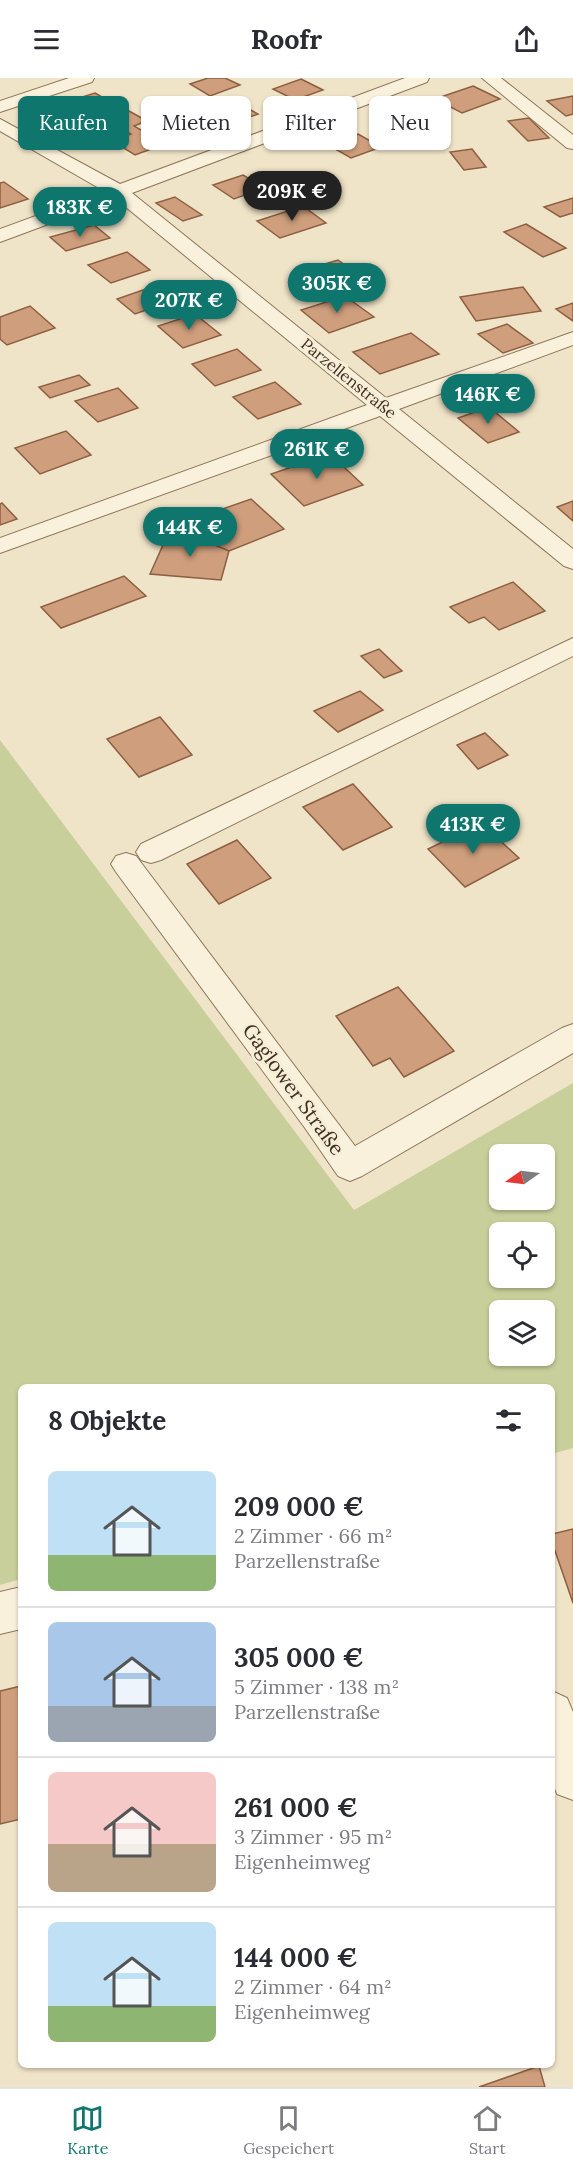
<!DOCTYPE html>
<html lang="de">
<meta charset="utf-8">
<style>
body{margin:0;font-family:Lora,serif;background:#f2f2f3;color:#2b2b33;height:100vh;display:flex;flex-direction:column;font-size:22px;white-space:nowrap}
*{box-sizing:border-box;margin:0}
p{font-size:20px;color:#7c7c81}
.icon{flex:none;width:33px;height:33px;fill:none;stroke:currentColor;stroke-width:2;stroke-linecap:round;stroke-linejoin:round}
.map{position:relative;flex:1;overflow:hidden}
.side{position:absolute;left:18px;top:1306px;width:537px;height:684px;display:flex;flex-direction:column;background:#fff;border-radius:9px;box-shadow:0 2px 4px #0004}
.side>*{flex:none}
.guide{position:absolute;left:18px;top:18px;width:537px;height:54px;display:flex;gap:12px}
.needle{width:39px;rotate:256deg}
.controls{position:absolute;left:489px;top:1066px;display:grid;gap:12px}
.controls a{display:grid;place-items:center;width:66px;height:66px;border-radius:9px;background:#fff;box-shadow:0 2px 4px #0004;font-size:30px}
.price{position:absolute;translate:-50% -51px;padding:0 14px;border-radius:21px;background:#0f766e;color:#fff;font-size:20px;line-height:39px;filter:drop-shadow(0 2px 3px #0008)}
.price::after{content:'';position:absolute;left:50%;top:36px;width:18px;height:14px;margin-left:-9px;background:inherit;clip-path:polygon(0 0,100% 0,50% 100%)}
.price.active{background:#222;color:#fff}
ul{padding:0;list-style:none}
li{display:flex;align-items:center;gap:18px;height:150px;padding:0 30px}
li+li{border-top:2px solid #e1e1e2}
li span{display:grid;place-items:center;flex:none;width:168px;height:120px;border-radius:9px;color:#555}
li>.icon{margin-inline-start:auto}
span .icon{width:72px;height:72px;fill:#fffc;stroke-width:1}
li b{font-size:26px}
h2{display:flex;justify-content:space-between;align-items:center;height:72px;padding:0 30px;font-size:26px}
.chip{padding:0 21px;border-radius:9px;background:#fff;box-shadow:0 2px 4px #0004;font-size:21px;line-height:54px}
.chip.active{background:#0f766e;color:#fff}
header{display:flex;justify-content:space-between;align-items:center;height:78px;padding:0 30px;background:#fff;font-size:27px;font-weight:700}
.tabs{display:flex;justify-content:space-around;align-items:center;height:84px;border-top:2px solid #e1e1e2;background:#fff;font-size:16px;color:#7c7c81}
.tabs a{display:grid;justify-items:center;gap:3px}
.tabs .active{color:#0f766e}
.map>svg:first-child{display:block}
.green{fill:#c9cf9b;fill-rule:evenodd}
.building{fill:#cf9f7d;stroke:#8d5f41;stroke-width:1.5}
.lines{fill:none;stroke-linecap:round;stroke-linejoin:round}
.minor-casing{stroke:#8d765c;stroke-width:2}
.minor{fill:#faf1dc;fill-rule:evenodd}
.labels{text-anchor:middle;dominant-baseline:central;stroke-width:6;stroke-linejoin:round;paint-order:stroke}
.far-street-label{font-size:16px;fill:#3d2e20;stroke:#f7eed8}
.street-label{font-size:20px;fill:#3d2e20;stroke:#f7eed8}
</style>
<header><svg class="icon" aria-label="menu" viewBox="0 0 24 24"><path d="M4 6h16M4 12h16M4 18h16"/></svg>Roofr<svg class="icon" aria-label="share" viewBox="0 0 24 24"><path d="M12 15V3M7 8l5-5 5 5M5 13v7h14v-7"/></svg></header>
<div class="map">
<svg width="573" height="2009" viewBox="0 0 573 2009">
<rect width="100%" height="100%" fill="#f0e4c8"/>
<!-- green -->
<path class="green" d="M0,662L354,1132L573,1005V1370L552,1376V1310H21V1501L0,1507ZM500,1077H544V1122H500ZM500,1155H544V1200H500ZM500,1233H544V1278H500Z"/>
<!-- building -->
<g class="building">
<polygon points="208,0 225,0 240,7 210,18 190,6"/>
<polygon points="301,1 323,12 295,22 273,11"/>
<polygon points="473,8 500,21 462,35 435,21"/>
<polygon points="95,15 109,23 64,37 50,29"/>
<polygon points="573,18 573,36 566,38 547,23"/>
<polygon points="240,26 258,36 222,49 203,39"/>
<polygon points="120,28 147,43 134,48 165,66 135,77 112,63 131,56 97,36"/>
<polygon points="427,37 445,60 400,66 383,43"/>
<polygon points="529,40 549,60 528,63 508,43"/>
<polygon points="358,56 381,69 351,80 328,67"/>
<polygon points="472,71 486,89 464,92 450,74"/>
<polygon points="243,97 264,110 234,121 213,107"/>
<polygon points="4,104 28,121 0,130 0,105"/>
<polygon points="175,119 202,137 183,143 156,125"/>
<polygon points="573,120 573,135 560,139 544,129"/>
<polygon points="303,128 326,145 280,160 257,143"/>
<polygon points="526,146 566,170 543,179 504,154"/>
<polygon points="94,147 110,160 66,173 50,159"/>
<polygon points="127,174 150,192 111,205 88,187"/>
<polygon points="338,182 365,201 321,216 294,195"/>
<polygon points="163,205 181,220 135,236 117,221"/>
<polygon points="523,209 541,233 476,243 460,219"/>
<polygon points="345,218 374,239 329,255 301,232"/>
<polygon points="573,225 573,243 556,231"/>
<polygon points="30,228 55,250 7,267 0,261 0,239"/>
<polygon points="195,236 221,257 183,270 158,248"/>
<polygon points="507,246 533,265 503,275 478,256"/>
<polygon points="411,255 439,276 380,296 353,274"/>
<polygon points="237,271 261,292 215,308 192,286"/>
<polygon points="79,297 90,307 50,320 39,309"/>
<polygon points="275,304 301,326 258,341 233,319"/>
<polygon points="118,310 138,330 98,344 75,323"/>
<polygon points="489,329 519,354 488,365 458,340"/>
<polygon points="66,353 91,377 40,396 15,370"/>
<polygon points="330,376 363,407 304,428 271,396"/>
<polygon points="251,421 284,451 229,473 171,449"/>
<polygon points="573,423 573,443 557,429"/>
<polygon points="2,425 17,441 0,447 0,426"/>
<polygon points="171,449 229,473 221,502 150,496"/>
<polygon points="124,498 146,518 61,550 41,529"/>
<polygon points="513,504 545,533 499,552 484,539 469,545 450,529"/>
<polygon points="379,571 402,593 384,600 361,578"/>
<polygon points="360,613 383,632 338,654 314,633"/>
<polygon points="160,639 192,677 139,699 107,661"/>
<polygon points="485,655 508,677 478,691 457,667"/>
<polygon points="353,706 392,749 343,772 303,729"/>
<polygon points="481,745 519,780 465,809 428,771"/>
<polygon points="237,762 271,800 219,826 187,786"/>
<polygon points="398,909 454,973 404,999 390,980 373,988 336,938"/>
<polygon points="573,1451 573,1525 552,1464 552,1456"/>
<polygon points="21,1608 21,1741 0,1746 0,1613"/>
<polygon points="539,1988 545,2009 479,2009"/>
</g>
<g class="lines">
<defs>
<g id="minor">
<polygon points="69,0 94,0 92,4 0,34 0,23"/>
<polygon points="405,0 429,0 427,4 132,115 386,320 573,254 573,267 399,331 573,471 573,491 564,488 380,338 0,475 0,460 367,327 116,121 0,164 0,151 104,113 0,53 0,41 120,106"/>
<polygon points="482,0 501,0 573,57 573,71 567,70"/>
<polygon points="573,560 573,578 161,782 151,785 141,782 136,774 141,766"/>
<polygon points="126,775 136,778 355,1068 562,950 573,946 573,975 362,1098 350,1103 338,1098 305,1050 116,794 111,786 116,778"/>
<polygon points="21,1509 21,1551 0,1556 0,1514"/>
<polygon points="552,1613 567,1620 573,1634 573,1722 557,1716 552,1703"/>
</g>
</defs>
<!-- minor casing -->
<use href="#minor" class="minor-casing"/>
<!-- minor -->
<use href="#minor" class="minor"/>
</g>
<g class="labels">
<!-- far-street labels -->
<g class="far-street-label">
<text transform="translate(349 300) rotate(39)">Parzellenstraße</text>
</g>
<!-- street labels -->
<g class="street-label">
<text transform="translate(294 1011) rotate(54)">Gaglower Straße</text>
</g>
</g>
</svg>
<div class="controls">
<a><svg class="needle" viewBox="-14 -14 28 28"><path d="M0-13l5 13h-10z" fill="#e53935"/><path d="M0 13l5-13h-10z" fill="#7c7c81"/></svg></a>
<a><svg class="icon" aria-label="locate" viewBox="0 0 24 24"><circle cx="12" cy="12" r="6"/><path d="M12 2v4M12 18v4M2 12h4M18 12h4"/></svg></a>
<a><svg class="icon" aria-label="layers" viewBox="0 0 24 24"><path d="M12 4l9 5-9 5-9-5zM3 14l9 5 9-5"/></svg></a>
</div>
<b class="price active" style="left:292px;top:144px">209K €</b>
<b class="price" style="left:80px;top:160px">183K €</b>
<b class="price" style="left:337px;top:236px">305K €</b>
<b class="price" style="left:189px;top:253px">207K €</b>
<b class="price" style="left:488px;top:347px">146K €</b>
<b class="price" style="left:317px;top:402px">261K €</b>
<b class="price" style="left:190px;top:480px">144K €</b>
<b class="price" style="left:473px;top:777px">413K €</b>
<div class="guide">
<a class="chip active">Kaufen</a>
<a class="chip">Mieten</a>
<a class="chip">Filter</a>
<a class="chip">Neu</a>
</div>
<section class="side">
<h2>8 Objekte<svg class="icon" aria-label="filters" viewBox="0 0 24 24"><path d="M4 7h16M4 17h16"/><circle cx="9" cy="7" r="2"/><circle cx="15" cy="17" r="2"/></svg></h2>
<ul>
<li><span style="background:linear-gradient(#bfe0f5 70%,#8fb573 0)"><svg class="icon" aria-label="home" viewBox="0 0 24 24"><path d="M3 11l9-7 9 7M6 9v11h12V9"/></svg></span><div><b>209 000 €</b><p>2 Zimmer · 66 m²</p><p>Parzellenstraße</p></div></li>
<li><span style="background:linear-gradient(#a9c7e8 70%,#9aa5b1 0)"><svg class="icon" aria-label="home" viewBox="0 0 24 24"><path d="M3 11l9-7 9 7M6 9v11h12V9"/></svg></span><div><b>305 000 €</b><p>5 Zimmer · 138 m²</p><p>Parzellenstraße</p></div></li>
<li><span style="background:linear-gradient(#f6c9c9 60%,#b9a48a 0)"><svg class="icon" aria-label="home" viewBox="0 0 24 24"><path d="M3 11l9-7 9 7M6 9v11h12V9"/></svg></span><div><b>261 000 €</b><p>3 Zimmer · 95 m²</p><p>Eigenheimweg</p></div></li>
<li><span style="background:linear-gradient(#bfe0f5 70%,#8fb573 0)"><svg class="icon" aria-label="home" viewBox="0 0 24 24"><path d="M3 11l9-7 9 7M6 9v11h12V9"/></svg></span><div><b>144 000 €</b><p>2 Zimmer · 64 m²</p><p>Eigenheimweg</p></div></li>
</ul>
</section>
</div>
<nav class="tabs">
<a class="active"><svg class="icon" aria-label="map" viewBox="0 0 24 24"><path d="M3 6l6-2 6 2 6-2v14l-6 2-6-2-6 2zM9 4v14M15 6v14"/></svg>Karte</a>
<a><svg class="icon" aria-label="saved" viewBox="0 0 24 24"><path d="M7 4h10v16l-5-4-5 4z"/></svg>Gespeichert</a>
<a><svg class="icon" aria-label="home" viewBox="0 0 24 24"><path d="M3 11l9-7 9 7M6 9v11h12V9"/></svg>Start</a>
</nav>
